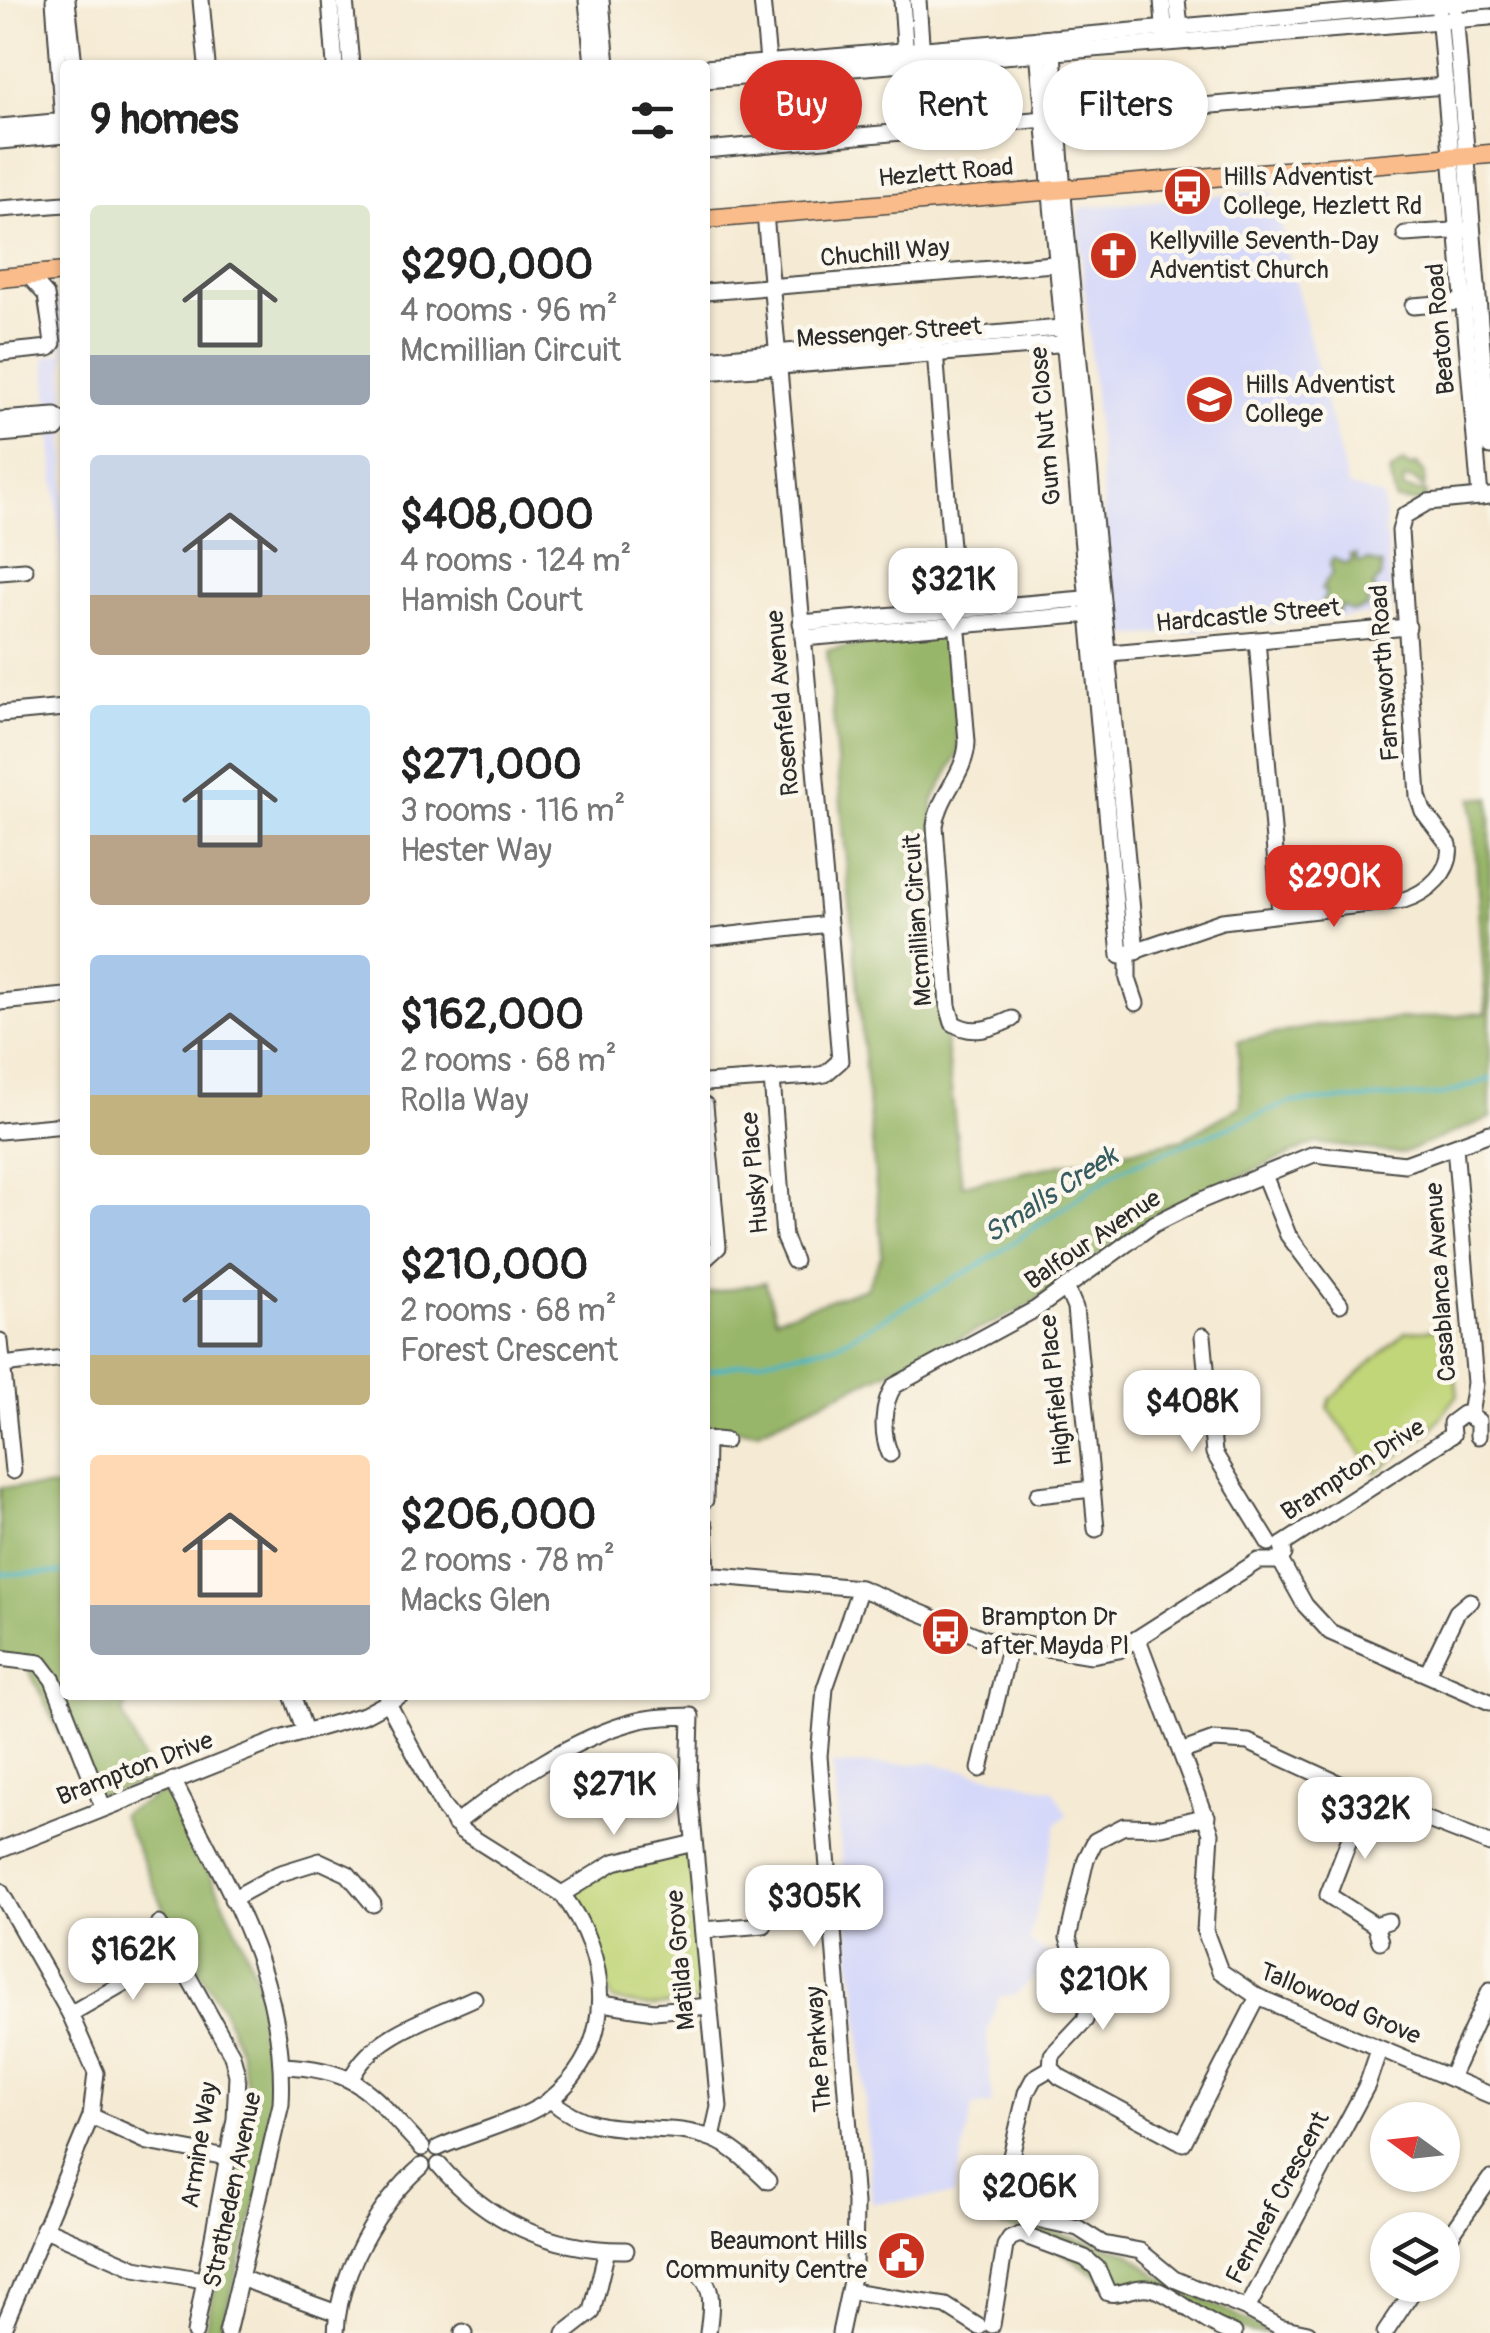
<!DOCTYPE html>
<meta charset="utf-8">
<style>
body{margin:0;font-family:Pangolin,sans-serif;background:#f2f2f2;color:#222;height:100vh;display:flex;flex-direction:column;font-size:38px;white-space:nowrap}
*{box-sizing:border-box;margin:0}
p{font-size:32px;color:#767676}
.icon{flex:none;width:55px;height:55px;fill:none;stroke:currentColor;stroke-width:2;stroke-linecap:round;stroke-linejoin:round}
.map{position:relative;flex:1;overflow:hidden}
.panel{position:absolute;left:60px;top:60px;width:650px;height:1640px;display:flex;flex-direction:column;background:#fff;border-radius:10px;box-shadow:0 2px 8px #0004}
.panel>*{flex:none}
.banner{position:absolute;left:740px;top:60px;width:600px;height:90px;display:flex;gap:20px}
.needle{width:65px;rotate:285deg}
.tools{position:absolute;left:1370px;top:2102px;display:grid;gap:20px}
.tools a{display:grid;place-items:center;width:90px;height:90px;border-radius:50%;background:#fff;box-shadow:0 2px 8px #0004;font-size:50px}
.price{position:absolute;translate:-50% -85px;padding:0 22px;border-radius:20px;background:#fff;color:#222;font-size:32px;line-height:65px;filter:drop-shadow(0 2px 5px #0008)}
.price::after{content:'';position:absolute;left:50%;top:60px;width:30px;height:22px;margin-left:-15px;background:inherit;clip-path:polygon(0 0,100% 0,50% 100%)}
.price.current{background:#d93025;color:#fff}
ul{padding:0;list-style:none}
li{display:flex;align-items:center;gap:30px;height:250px;padding:0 30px}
li span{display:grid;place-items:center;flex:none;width:280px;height:200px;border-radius:10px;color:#555}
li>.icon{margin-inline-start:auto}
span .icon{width:120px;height:120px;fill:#fffc;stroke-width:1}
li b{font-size:42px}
h2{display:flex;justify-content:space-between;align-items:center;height:120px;padding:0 30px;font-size:42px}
.chip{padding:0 35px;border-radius:45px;background:#fff;box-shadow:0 2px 8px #0004;font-size:35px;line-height:90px}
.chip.current{background:#d93025;color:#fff}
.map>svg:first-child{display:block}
.built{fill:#d5d8f9}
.green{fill:#c1d579;stroke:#768052;stroke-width:2.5}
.forest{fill:#98b669;stroke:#62704a;stroke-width:2.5}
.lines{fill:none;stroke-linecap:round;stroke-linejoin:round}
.stream{stroke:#49b6c5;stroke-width:4}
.minor-casing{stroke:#494844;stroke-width:19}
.major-casing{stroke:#494844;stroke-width:21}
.minor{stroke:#fff;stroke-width:15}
.major{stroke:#f9bc8a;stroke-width:18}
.labels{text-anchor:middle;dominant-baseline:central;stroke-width:9;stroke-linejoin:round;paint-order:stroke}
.street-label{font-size:25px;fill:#2b2b2b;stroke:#fbf7ec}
.poi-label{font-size:25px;fill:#2b2b2b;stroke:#fbf7ec;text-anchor:start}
.water-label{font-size:28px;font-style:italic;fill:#365c61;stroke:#fbf7ec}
</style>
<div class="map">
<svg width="1490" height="2333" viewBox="0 0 1490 2333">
<rect width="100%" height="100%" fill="#fbf7ec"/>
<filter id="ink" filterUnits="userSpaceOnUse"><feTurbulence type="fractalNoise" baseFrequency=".01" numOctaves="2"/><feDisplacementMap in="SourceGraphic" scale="20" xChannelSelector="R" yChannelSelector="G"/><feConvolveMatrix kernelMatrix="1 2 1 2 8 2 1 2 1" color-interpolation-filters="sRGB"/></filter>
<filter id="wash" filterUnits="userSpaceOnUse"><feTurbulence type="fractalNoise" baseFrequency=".0048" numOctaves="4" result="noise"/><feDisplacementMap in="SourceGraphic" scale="40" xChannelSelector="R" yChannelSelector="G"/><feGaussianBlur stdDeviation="2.25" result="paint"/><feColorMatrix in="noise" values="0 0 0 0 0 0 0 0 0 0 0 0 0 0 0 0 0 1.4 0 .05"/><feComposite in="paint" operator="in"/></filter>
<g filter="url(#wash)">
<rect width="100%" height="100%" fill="#f5ead3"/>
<!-- built -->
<g class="built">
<polygon points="1272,191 1348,486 1383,497 1392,608 1388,613 1122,637 1115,631 1078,214 1084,207"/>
<polygon points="65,295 65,603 45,357 62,353 57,296"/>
<polygon points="933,1763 1054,1790 1067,1815 1057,1824 1029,1941 1053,1958 1016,1995 999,1997 987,2033 992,2105 973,2106 954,2196 872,2203 857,1987 852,1968 833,1765"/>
</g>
<!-- green -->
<g class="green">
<polygon points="1449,1328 1458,1395 1427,1434 1375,1473 1328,1408 1330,1399 1405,1332"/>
<path d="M685,1851L690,1857L706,2000L651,2007L613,2000C600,1985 604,1955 596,1935C590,1919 573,1909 572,1892L611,1868Z"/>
</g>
<!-- forest -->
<g class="forest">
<polygon points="1403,462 1410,467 1417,464 1425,474 1424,489 1414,480 1404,479 1403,489 1427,493 1424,502 1396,501 1390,472"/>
<polygon points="1350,555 1357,555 1356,561 1362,563 1367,560 1382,565 1381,576 1373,586 1379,596 1369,594 1367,608 1352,612 1341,606 1339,612 1323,616 1321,607 1326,591 1321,590 1332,573 1330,563 1333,558 1346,564 1352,561"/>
<polygon points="950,631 959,752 933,801 945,1036 962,1185 1183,1139 1241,1106 1238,1041 1322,1025 1486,1013 1472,798 1490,798 1490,1118 1401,1154 1316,1143 1156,1213 1024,1309 758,1431 705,1428 705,1294 765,1282 776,1318 866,1288 882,1254 827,650"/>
<polygon points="0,1487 65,1488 65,1695 130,1695 123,1714 152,1781 91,1797 26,1664 0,1661"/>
<path d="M166,1791C212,1881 269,1969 275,2073C279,2148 239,2258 220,2333H204L224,2251L250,2101L240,2052L223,2009L176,1934L121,1814Z"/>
<polygon points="988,2199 1037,2228 1128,2252 1159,2276 1270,2333 1251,2333 1189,2307 1110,2284 1030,2232 1003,2227 975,2210 977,2201"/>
</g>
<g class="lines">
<!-- stream -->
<g class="stream">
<polyline points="705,1371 836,1345 983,1263 1119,1170 1292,1102 1442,1095 1490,1079"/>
<polyline points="0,1574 65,1573"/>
</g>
</g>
</g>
<g filter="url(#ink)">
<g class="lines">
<defs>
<g id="minor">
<polyline points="54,0 64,135"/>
<polyline points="67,0 74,65"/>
<polyline points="201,0 207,65"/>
<polyline points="330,0 335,65"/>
<polyline points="345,0 351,65"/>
<polyline points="587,0 593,65"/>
<polyline points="601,0 607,65"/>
<polyline points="762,0 769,71"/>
<polyline points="902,0 906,59"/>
<polyline points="918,0 922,56"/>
<polyline points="1162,0 1165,38"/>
<polyline points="1177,0 1181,36"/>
<polyline points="1455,12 1490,447"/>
<polyline points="1439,13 1480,497"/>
<polyline points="1052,38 1064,207 1136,952"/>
<path d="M1037,39L1120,956L1222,921L1404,900C1427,893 1453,871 1449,845L1423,811L1418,796L1400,531L1404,516L1428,502L1490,496"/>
<polyline points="705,68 1490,0"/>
<polyline points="705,80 1490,17"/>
<polyline points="1056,118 1445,86"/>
<polyline points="0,127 65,121"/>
<polyline points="0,141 65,135"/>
<polyline points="705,150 1045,119"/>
<polyline points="0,209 65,204"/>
<polyline points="1405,234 1467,230"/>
<polyline points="705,292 1066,263"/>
<polyline points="1413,306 1474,301"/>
<path d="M934,339L967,742C966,774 939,794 935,826L948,1006L953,1023C972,1036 993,1028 1012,1019"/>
<polyline points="0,353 49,348 53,343 46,295 29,276"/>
<polyline points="705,359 1072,327"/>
<polyline points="705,372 1070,343"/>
<polyline points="0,420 55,416 62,421 56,429 0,434"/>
<polyline points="0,572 25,570"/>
<polyline points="801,623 1095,598"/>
<polyline points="803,638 1093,614"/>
<polyline points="1257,640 1280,912"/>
<polyline points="1098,654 1408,627"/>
<polyline points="0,714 65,708"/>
<polyline points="705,938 829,924 765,214"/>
<polyline points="1128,955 1128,979 1136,1003"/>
<polyline points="0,1002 65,996"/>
<polyline points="772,1078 784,1238 794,1261"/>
<polyline points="705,1083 813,1076 825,1074 840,1061 829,924"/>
<polyline points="705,1105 718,1247 705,1259"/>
<polyline points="0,1131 65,1125"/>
<polyline points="1455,1146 1475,1383 1470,1415"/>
<polyline points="1264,1175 1288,1235 1340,1304"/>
<polyline points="1066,1287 1075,1308 1096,1529"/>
<polyline points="1203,1336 1214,1453 1269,1543"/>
<polyline points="0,1341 13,1471"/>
<polyline points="2,1365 65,1358"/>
<polyline points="1452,1435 1451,1423 1463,1414 1478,1421 1478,1436"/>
<polyline points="705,1439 725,1441"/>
<path d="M890,1454C881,1434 882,1404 894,1386L1036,1309L1154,1224L1202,1200L1314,1154L1405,1164L1490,1133"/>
<polyline points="1038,1495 1092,1489"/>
<polyline points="705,1500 706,1439"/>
<polyline points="705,1526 707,1575"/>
<polyline points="1282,1545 1452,1435"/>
<polyline points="1280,1560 1305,1605 1330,1632 1490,1702"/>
<polyline points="705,1575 860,1588 985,1639 1092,1655 1119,1650 1258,1561 1278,1561 1284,1554 1282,1545"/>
<polyline points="1138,1639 1211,1833 1205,1931 1220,1971 1258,1997 1490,2095"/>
<polyline points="0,1658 40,1663 53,1680 103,1807"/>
<polyline points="1428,1672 1457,1612 1470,1601"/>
<polyline points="292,1695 305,1731"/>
<path d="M388,1703L443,1807L462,1831L562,1894C610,1957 618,2044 551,2099C525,2120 470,2133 438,2148"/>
<polyline points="1183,1751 1214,1740 1248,1742 1366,1796 1490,1844"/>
<polyline points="980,1769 1010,1644"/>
<path d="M173,1780C227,1887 288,1981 281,2104L227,2333"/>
<polyline points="1366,1796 1328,1895 1375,1925"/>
<polyline points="1207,1816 1162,1827 1124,1826 1095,1841 1086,1859 1068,1938 1090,2004 1085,2020 1052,2055 1051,2068 1060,2077 1183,2143 1258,1997"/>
<path d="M455,1824C509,1783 571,1738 637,1721C654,1716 673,1717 691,1716L689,1785L719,2107L712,2138"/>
<polyline points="0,1850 280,1739 364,1715 401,1695"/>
<polyline points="0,1891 70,2014 96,2073 91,2116 1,2333"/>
<polyline points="562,1894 614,1862 694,1843"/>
<polyline points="232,1899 278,1874 320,1861 348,1874 373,1904"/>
<polyline points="159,1924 232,2055 237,2075 235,2119 195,2333"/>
<polyline points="704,1930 764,1925"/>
<polyline points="1380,1941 1375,1925 1388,1921"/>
<polyline points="602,2003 654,2011 710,2006"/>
<polyline points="70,2014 174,1954"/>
<path d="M283,2066C362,2069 371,2095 422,2148"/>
<polyline points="1051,2068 1034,2078 1026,2093 1006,2177 1008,2197 1014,2204 1037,2219 1078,2228 1103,2244 1140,2251 1174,2279 1247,2309"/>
<path d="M352,2077C374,2033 432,2018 474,1998"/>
<polyline points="1450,2078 1490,1990"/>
<path d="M550,2099C598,2145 657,2117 713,2139C734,2147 752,2166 768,2181"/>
<polyline points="91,2116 148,2142 226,2157"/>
<path d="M439,2165C487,2221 552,2251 626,2250"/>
<polyline points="43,2228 135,2268 203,2280"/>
<polyline points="1442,2248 1490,2179"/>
<path d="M691,2268C717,2284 711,2307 708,2333"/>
<polyline points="240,2278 337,2313"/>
<polyline points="851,2291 946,2306 979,2327"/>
<path d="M992,2325L1005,2246L1010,2238L1020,2234L1085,2258L1097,2268L1108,2293C1122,2296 1134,2286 1148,2288C1170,2290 1203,2325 1234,2333"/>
<polyline points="463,2332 465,2333"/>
<path d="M336,2333C338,2274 378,2204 422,2166"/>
<polyline points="565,2333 592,2312 607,2250"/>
<polyline points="840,2333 854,2267 855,2203 819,1756 825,1688 860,1588"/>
<polyline points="1308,2333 1280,2327 1247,2309 1367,2085 1379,2050"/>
<polyline points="1385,2333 1417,2285"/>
</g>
<g id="major">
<polyline points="705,219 1490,154"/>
<polyline points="0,278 65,272"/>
</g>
</defs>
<!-- minor casing -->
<use href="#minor" class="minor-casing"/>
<!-- major casing -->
<use href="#major" class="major-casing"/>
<!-- minor -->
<use href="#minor" class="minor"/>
<!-- major -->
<use href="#major" class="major"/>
</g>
</g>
<!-- icons -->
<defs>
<symbol id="bus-disc" viewBox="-11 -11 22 22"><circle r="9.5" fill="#c8321e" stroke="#fbf7ec"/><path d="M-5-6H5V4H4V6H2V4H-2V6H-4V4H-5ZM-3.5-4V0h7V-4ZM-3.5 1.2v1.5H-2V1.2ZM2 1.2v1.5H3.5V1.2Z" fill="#fff"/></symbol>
<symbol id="church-disc" viewBox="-11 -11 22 22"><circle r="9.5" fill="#c8321e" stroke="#fbf7ec"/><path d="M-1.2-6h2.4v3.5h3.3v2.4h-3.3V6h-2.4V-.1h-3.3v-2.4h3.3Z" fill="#fff"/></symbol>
<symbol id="school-disc" viewBox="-11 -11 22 22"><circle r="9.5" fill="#c8321e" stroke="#fbf7ec"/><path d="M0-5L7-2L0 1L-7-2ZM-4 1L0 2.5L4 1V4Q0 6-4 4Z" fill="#fff"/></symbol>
<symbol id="civic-disc" viewBox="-11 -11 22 22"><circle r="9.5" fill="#c8321e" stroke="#fbf7ec"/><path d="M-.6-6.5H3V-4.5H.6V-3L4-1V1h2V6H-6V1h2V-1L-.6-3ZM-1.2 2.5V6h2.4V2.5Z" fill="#fff"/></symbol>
</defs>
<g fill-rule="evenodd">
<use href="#bus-disc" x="1160" y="164" width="55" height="55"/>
<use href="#church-disc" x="1086" y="228" width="55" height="55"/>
<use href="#school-disc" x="1182" y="372" width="55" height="55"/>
<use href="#bus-disc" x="918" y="1604" width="55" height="55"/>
<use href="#civic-disc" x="874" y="2228" width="55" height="55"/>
</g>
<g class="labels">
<!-- street labels -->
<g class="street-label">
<text transform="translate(946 173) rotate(-5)">Hezlett Road</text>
<text transform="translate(885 253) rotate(-5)">Chuchill Way</text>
<text transform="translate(1441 329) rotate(-95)">Beaton Road</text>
<text transform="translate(889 333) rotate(-4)">Messenger Street</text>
<text transform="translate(1046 426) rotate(-95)">Gum Nut Close</text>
<text transform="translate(1248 616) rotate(-5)">Hardcastle Street</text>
<text transform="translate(1385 673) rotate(-94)">Farnsworth Road</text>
<text transform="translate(783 703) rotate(-95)">Rosenfeld Avenue</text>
<text transform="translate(918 920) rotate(-94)">Mcmillian Circuit</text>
<text transform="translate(755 1173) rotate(-95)">Husky Place</text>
<text transform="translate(1093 1240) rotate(-34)">Balfour Avenue</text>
<text transform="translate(1441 1282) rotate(-94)">Casablanca Avenue</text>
<text transform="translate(1056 1390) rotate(-96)">Highfield Place</text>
<text transform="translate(1353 1470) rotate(-33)">Brampton Drive</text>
<text transform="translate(135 1769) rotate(-21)">Brampton Drive</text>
<text transform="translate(681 1960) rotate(-95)">Matilda Grove</text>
<text transform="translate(1340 2004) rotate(23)">Tallowood Grove</text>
<text transform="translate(819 2049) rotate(-94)">The Parkway</text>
<text transform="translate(200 2145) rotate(-81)">Armine Way</text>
<text transform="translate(233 2190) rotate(-78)">Stratheden Avenue</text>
<text transform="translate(1278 2198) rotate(-62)">Fernleaf Crescent</text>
</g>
<!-- poi labels -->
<g class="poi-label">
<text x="1223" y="177">Hills Adventist<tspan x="1223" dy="29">College, Hezlett Rd</tspan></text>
<text x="1149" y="241">Kellyville Seventh-Day<tspan x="1149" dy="29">Adventist Church</tspan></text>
<text x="1245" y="385">Hills Adventist<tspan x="1245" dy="29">College</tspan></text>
<text x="981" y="1617">Brampton Dr<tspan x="981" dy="29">after Mayda Pl</tspan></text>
<text x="867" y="2241" text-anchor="end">Beaumont Hills<tspan x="867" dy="29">Community Centre</tspan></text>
</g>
<!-- water labels -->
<g class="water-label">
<text transform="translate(1051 1195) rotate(-33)">Smalls Creek</text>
</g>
</g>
</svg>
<div class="tools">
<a><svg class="needle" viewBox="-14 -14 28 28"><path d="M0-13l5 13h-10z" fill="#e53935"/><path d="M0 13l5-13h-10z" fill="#767676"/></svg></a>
<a><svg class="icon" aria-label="layers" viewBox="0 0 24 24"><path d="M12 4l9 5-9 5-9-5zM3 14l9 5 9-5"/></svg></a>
</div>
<b class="price" style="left:953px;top:633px">$321K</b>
<b class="price current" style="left:1334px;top:930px">$290K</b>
<b class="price" style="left:1192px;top:1455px">$408K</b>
<b class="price" style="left:614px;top:1838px">$271K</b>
<b class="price" style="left:1365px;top:1862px">$332K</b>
<b class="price" style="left:814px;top:1950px">$305K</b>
<b class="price" style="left:133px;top:2003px">$162K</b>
<b class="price" style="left:1103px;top:2033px">$210K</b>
<b class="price" style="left:1029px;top:2240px">$206K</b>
<div class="banner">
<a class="chip current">Buy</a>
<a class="chip">Rent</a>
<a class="chip">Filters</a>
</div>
<section class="panel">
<h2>9 homes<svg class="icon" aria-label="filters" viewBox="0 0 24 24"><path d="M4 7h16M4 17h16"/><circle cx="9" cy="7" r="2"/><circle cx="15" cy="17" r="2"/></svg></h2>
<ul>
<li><span style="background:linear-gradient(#dfe7d0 75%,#9aa5b1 0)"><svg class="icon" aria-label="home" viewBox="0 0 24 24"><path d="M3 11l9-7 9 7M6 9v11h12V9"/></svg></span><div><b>$290,000</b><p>4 rooms · 96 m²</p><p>Mcmillian Circuit</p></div></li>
<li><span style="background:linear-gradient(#c9d6e8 70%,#b9a48a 0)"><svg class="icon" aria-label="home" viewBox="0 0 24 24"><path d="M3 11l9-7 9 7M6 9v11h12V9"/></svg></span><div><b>$408,000</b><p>4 rooms · 124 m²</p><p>Hamish Court</p></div></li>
<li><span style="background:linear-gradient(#bfe0f5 65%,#b9a48a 0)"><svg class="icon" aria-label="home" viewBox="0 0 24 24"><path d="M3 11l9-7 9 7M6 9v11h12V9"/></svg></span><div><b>$271,000</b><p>3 rooms · 116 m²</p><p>Hester Way</p></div></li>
<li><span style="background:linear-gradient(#a9c7e8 70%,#c2b280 0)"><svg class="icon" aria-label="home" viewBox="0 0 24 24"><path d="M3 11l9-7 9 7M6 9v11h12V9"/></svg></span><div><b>$162,000</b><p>2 rooms · 68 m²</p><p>Rolla Way</p></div></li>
<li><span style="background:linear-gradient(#a9c7e8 75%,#c2b280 0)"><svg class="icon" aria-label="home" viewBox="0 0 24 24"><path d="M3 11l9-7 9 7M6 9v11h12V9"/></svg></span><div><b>$210,000</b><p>2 rooms · 68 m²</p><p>Forest Crescent</p></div></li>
<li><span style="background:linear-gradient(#ffd9b3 75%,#9aa5b1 0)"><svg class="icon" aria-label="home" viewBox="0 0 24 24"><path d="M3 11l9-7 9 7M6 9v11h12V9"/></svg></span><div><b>$206,000</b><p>2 rooms · 78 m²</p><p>Macks Glen</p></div></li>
</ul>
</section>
</div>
